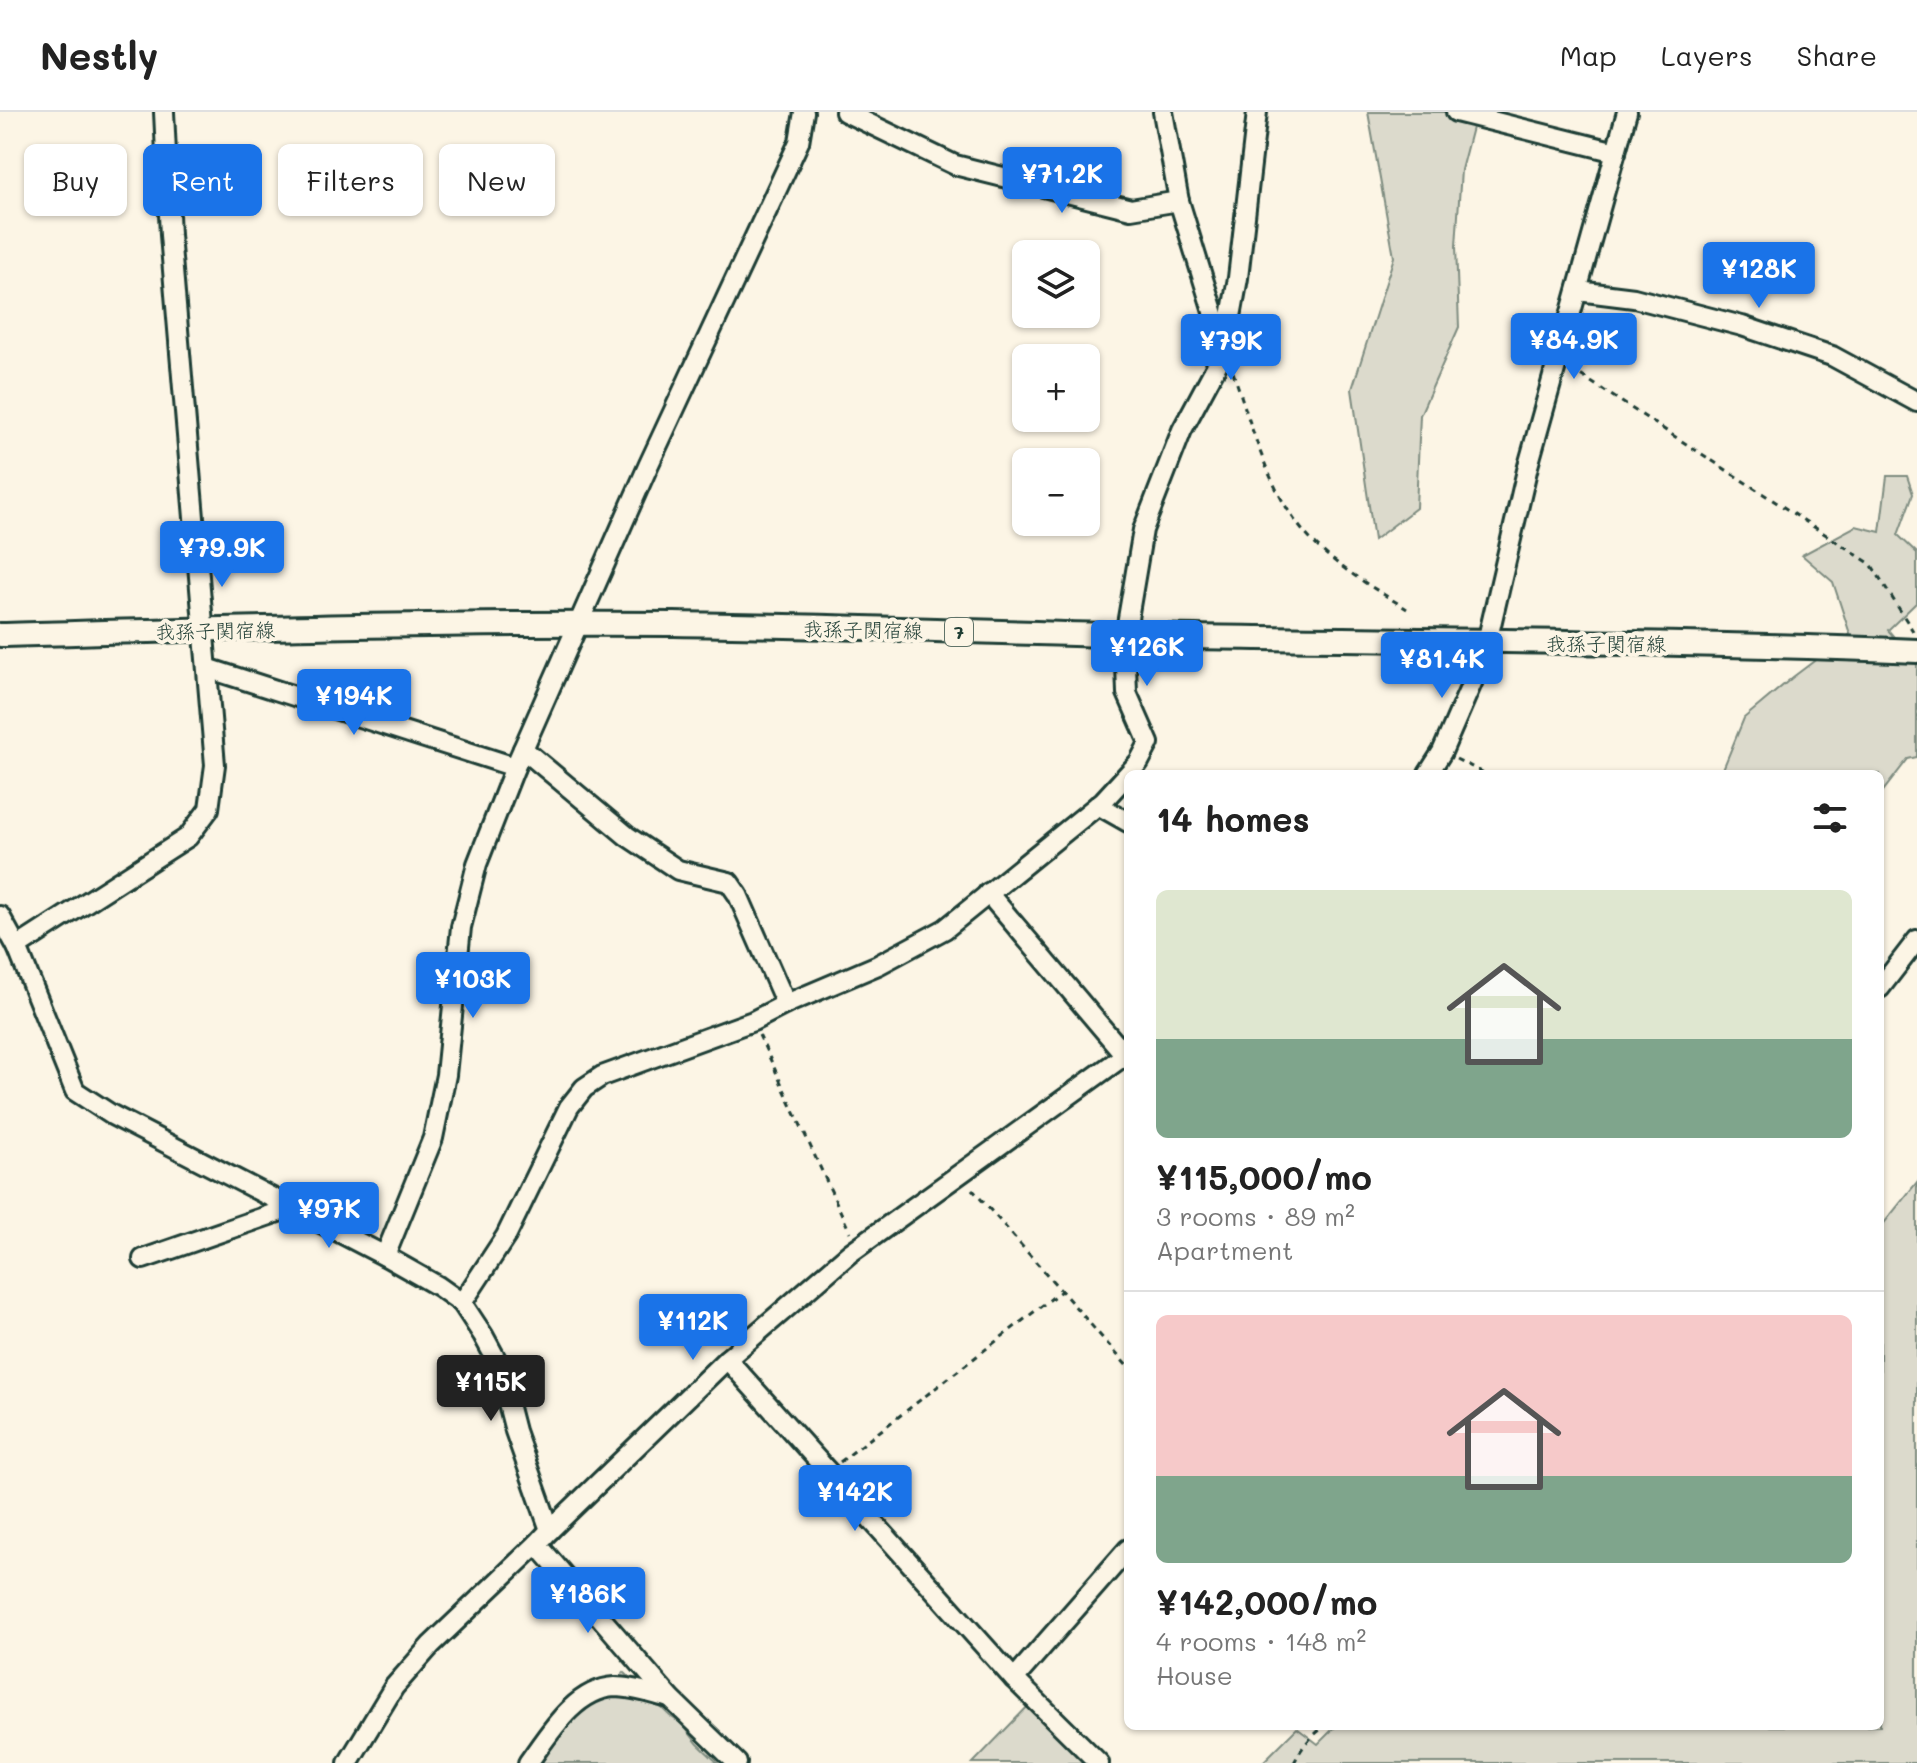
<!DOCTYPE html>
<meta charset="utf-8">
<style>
body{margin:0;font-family:Mali,"Klee One",sans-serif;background:#f2f2f2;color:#222;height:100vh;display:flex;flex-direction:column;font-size:30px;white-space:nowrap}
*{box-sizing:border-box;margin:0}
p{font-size:26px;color:#767676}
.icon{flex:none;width:44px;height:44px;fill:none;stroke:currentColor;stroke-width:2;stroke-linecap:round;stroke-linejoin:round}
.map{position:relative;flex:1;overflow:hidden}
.details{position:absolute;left:1124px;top:658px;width:760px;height:960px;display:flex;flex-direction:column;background:#fff;border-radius:12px;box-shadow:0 2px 6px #0004}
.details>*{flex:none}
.banner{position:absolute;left:24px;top:32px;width:760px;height:72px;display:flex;gap:16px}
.fabs{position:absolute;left:1012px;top:128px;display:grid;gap:16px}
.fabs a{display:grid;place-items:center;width:88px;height:88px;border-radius:12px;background:#fff;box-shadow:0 2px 6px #0004;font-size:40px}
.price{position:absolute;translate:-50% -68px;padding:0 18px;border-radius:8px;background:#1a73e8;color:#fff;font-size:26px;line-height:52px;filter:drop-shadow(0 2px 4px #0008)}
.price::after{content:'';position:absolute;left:50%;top:48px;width:24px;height:18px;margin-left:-12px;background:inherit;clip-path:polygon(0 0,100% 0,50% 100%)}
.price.on{background:#222;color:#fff}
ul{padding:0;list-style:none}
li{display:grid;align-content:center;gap:16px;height:424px;padding:0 32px}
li+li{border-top:2px solid #e0e0e0}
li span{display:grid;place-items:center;height:248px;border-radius:12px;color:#555}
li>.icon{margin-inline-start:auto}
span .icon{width:144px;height:144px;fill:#fffc;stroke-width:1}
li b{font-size:34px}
h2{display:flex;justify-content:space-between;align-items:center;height:96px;padding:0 32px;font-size:34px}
.tag{padding:0 28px;border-radius:12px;background:#fff;box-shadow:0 2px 6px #0004;font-size:28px;line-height:72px}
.tag.on{background:#1a73e8;color:#fff}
header{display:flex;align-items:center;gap:48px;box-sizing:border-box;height:112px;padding:0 40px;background:#fff;border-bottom:2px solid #e0e0e0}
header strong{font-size:38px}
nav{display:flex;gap:44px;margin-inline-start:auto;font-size:28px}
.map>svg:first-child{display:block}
.green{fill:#dcdacc;stroke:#7e8c80;stroke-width:2}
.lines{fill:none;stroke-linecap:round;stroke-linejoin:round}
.minor-casing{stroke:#1f3d34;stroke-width:24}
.major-casing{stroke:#1f3d34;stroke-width:28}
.path{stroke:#1f3d34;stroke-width:3;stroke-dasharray:6 6;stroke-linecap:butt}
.minor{stroke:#fcf5e5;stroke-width:18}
.major{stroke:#fcf5e5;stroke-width:22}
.labels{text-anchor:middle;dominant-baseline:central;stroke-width:8;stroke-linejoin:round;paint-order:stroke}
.shield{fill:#fcf5e5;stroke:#617469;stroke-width:2}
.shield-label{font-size:18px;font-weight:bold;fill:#1f3d34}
.street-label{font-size:20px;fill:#1f3d34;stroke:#fcf5e5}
</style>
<header>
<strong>Nestly</strong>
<nav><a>Map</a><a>Layers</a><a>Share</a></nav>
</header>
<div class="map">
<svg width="1917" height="1651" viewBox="0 0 1917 1651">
<rect width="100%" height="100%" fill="#fcf5e5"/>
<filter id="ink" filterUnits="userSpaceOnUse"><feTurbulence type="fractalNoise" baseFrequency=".0125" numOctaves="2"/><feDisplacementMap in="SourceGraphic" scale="16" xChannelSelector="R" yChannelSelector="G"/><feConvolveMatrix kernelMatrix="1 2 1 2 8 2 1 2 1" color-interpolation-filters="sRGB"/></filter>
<g filter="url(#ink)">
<!-- green -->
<g class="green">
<polygon points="1368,0 1476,0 1461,58 1456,134 1459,215 1420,303 1416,396 1374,428 1352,277 1394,145"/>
<polygon points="1887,364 1907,364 1913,382 1898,423 1917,441 1917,490 1888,518 1917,552 1917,645 1908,647 1880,683 1880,662 1721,662 1744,606 1793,565 1850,522 1833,470 1802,443 1856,414 1880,420"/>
<polygon points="1917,1070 1917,1651 1262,1651 1297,1616 1318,1632 1336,1614 1880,1614 1880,1116"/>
<polygon points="624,1560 670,1604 682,1612 698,1632 718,1651 538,1651 559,1621 583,1596 601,1587"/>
<polygon points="1033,1589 1093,1651 973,1651"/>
</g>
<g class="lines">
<defs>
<g id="minor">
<polyline points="845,0 955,53 1131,97 1179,89 1224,235"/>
<polyline points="1163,0 1179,89"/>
<polyline points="1456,0 1616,40"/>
<polyline points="1578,179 1634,186 1742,214 1832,244 1917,290"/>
<polyline points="207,556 515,655"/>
<polyline points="523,637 627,724 678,758 729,770 738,783 786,892"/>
<polyline points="1428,662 1442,640 1475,564 1487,530 1528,354 1627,0"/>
<polyline points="1098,693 1128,710"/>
<polyline points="988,781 1125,943"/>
<polyline points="0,804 17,835 75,979 112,1003 385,1144 438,1174 462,1191 483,1223 497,1249 515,1319 550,1418"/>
<polyline points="17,835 188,725 209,697 215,653 170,123 164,0"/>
<polyline points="1880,876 1917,828"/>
<polyline points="385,1144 433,1026 446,963 461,815 477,752 515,655 649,352 799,30 804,0"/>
<polyline points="143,1147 293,1095"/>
<polyline points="462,1191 506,1124 569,995 584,976 602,964 753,909 786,892 878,853 945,817 1103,689 1139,650 1149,631 1127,581 1125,524 1143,418 1182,318 1225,238 1238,166 1257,0"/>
<polyline points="727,1247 1014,1567 1099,1651"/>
<polyline points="537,1432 670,1586 737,1651"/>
<polyline points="1014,1567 1128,1437"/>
<polyline points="348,1651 394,1575 431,1533 537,1432 550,1418 727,1247 850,1141 1128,941"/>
<path d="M528,1651C549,1622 575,1577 615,1575C633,1575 653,1582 670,1586"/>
</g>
<path id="major" d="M0,523C225,517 450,510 674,512C848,514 1021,522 1195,525C1435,529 1676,529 1917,539"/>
</defs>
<!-- minor casing -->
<use href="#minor" class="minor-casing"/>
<!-- major casing -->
<use href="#major" class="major-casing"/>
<!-- path -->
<g class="path">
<polyline points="1571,257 1871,452 1913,519"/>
<path d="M1233,260C1253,317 1269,384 1311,428C1338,456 1374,476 1407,497"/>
<polyline points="1456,647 1486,662"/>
<polyline points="759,923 850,1120"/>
<polyline points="972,1077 1128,1255"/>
<polyline points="840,1350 1061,1179"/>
<path d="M1294,1651C1301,1636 1311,1623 1326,1614"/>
</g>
<!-- minor -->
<use href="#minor" class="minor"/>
<!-- major -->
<use href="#major" class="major"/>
</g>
</g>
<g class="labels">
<!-- shield labels -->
<rect class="shield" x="945" y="506" width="28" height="28" rx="6"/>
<g class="shield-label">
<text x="959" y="520">7</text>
</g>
<!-- street labels -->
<g class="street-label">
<text transform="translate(863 517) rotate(1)">我孫子関宿線</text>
<text transform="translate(215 518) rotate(-1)">我孫子関宿線</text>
<text x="1606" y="531">我孫子関宿線</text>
</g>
</g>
</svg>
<div class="fabs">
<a><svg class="icon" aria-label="layers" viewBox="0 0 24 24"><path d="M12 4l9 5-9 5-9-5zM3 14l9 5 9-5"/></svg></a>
<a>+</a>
<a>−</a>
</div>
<b class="price" style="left:1062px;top:103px">¥71.2K</b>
<b class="price" style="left:1759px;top:198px">¥128K</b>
<b class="price" style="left:1574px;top:269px">¥84.9K</b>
<b class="price" style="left:1231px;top:270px">¥79K</b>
<b class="price" style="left:222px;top:477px">¥79.9K</b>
<b class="price" style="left:1147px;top:576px">¥126K</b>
<b class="price" style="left:1442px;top:588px">¥81.4K</b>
<b class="price" style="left:354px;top:625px">¥194K</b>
<b class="price" style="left:473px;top:908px">¥103K</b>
<b class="price" style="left:329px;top:1138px">¥97K</b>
<b class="price" style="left:693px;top:1250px">¥112K</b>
<b class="price on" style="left:491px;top:1311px">¥115K</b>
<b class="price" style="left:855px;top:1421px">¥142K</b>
<b class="price" style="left:588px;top:1523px">¥186K</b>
<div class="banner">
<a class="tag">Buy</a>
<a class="tag on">Rent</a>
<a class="tag">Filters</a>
<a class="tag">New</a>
</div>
<section class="details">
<h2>14 homes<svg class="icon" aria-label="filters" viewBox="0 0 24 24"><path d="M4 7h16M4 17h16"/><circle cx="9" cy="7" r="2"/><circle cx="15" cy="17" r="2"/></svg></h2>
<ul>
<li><span style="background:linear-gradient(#dfe7d0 60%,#7fa58c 0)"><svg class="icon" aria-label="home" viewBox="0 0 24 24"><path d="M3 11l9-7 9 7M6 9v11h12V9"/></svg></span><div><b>¥115,000/mo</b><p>3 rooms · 89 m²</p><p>Apartment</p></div></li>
<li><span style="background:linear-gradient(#f6c9c9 65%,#7fa58c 0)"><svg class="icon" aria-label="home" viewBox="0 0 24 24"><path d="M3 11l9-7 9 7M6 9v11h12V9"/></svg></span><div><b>¥142,000/mo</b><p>4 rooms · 148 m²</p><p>House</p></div></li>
</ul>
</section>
</div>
